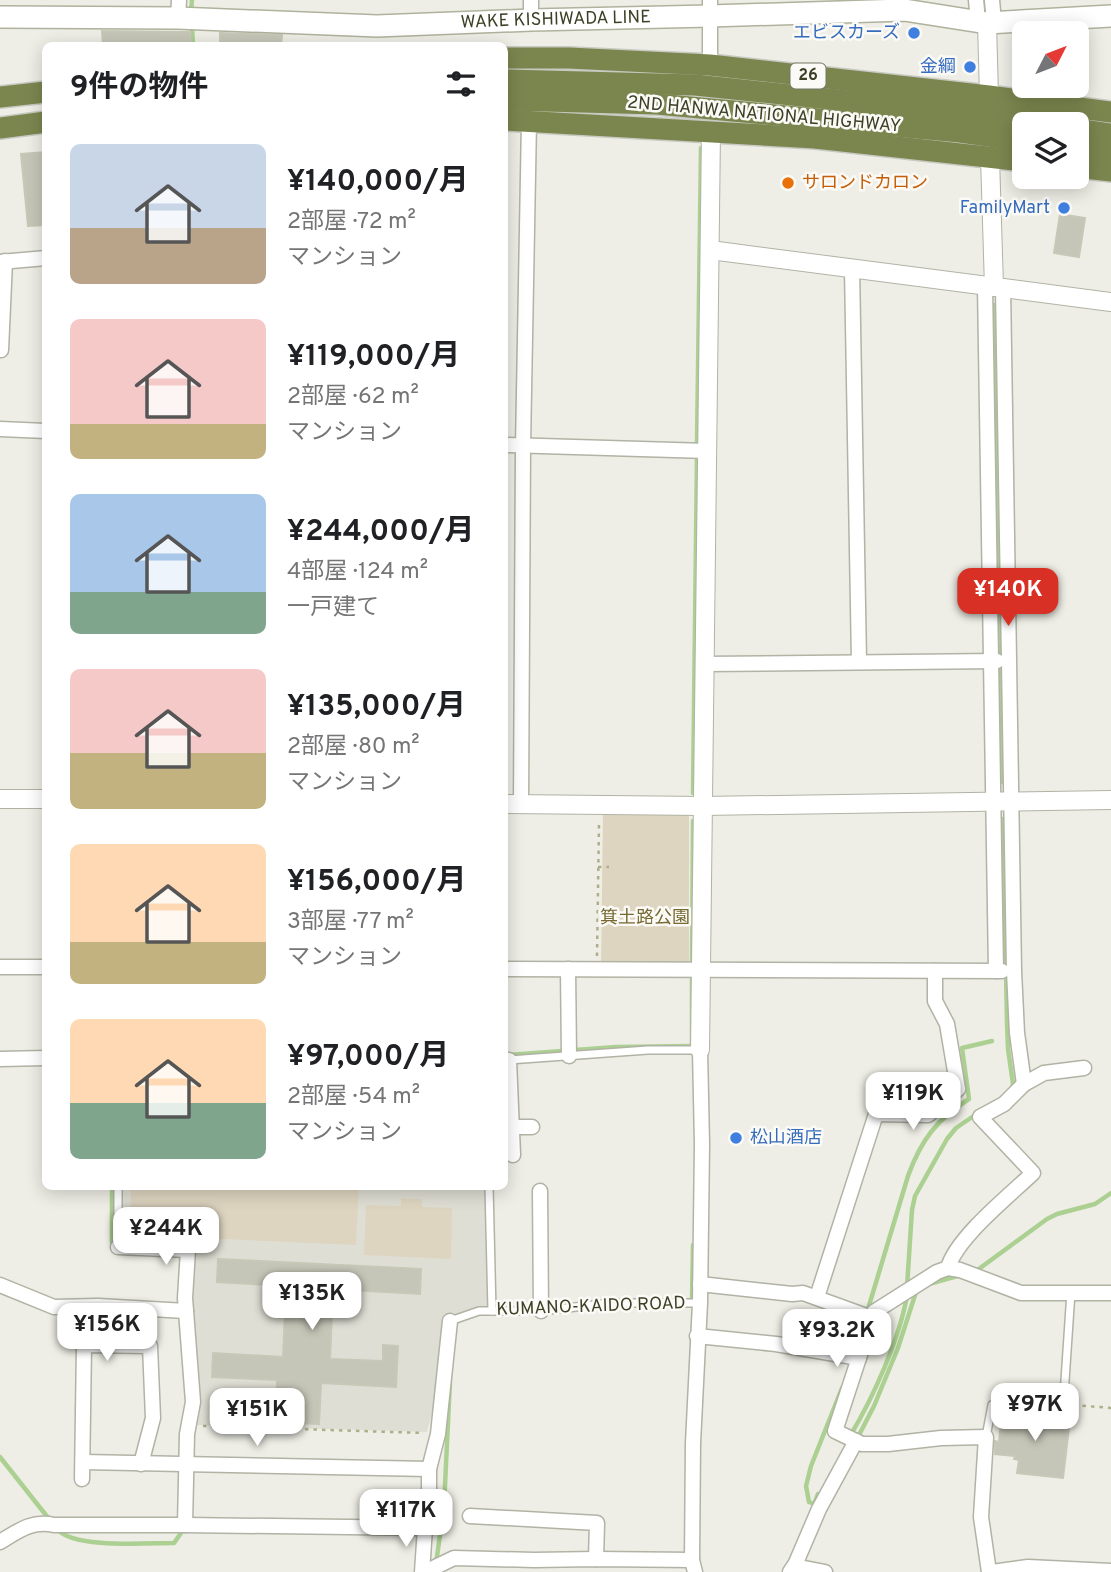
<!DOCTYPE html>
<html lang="ja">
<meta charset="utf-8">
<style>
body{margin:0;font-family:Overpass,"Noto Sans JP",sans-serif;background:#f2f2f2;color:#202124;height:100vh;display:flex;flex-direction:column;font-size:26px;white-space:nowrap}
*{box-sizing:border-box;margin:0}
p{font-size:23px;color:#757577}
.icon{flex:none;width:38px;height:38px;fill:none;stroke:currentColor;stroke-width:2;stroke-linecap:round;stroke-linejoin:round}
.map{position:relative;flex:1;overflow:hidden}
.side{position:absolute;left:42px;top:42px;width:466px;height:1148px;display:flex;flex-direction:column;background:#fff;border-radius:10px;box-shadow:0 4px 18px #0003}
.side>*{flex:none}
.needle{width:46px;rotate:48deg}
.controls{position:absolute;left:1012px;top:21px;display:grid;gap:14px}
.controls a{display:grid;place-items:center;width:77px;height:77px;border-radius:10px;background:#fff;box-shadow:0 4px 18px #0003;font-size:35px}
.price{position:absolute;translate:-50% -60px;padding:0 16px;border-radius:14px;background:#fff;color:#222;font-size:23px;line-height:46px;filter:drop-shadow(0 2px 4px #0008)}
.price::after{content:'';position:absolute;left:50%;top:42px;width:21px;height:16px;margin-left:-10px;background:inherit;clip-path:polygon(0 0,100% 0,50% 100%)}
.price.current{background:#d93025;color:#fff}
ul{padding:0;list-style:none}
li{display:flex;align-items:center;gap:21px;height:175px;padding:0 28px}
li span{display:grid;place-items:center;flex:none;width:196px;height:140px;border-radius:10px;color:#555}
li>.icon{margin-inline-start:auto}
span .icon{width:84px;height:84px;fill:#fffc;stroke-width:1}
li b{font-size:30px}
h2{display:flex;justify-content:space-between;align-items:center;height:84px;padding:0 28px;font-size:30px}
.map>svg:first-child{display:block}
.built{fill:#deded4}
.green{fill:#ded5c0}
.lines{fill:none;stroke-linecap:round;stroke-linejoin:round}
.stream{stroke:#abd091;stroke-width:4.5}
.building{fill:#c6c6b8;stroke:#c8c8b8;stroke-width:2}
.service-casing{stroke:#b1b3a4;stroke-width:10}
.minor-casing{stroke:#b1b3a4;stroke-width:17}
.tertiary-casing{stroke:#b1b3a4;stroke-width:20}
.secondary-casing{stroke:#afb29c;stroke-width:24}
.trunk-casing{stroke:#c8cac2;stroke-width:24}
.path{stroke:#acb088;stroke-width:2.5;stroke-dasharray:3.5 5;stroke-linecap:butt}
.service{stroke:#fff;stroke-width:7}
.minor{stroke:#fff;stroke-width:14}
.tertiary{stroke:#fff;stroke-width:18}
.secondary{stroke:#fff;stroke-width:21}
.trunk{stroke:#7b864f;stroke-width:21}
.shop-dot{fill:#3f7fe0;stroke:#fbfaf7;stroke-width:2.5}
.food-dot{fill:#e8710a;stroke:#fbfaf7;stroke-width:2.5}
.labels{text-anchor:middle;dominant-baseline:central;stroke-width:5;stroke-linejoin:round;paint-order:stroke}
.shield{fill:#fbfaf7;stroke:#757864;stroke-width:2}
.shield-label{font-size:16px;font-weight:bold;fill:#3c4025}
.street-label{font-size:18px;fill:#3c4025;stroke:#fbfaf7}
.shop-label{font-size:18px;fill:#366cbe;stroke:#fbfaf7;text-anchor:end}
.food-label{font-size:18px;fill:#c56008;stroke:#fbfaf7;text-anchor:start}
.park-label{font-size:18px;fill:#766931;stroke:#fbfaf7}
</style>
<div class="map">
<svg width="1111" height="1572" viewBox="0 0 1111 1572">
<rect width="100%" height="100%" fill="#eeeee6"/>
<!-- built -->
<polygon class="built" points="121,1187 485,1187 490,1307 478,1307 443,1319 434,1405 427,1432 194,1425 188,1298 192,1244 121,1241"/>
<!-- green -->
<g class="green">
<polygon points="603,810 683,811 689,816 689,961 685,966 601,966"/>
<polygon points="131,1187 359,1187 356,1245 130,1235"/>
<polygon points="401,1198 422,1199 422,1207 452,1208 451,1259 364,1255 366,1205 401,1206"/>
</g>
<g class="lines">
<!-- stream -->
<g class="stream">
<polyline points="984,0 984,4"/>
<polyline points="191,11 192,0"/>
<polyline points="192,28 193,46"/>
<polyline points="994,305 1003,782"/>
<polyline points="697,444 701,148"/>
<polyline points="693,793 697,455"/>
<polyline points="1003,819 1007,1023 1008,1049 1013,1084 1011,1091"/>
<polyline points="692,961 693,821"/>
<polyline points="692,1047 692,979"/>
<polyline points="575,1050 616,1047 691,1046"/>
<polyline points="508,1055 562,1051"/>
<polyline points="112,1186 112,1242 119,1242"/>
<polyline points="976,1271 1047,1219 1057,1214 1095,1204 1111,1193"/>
<polyline points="929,1284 961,1275"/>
<polyline points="907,1287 912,1210 915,1196 947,1139 956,1128 978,1113"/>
<polyline points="692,1301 693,1245"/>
<path d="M868,1309L908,1176C921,1140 937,1119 969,1099L962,1048L992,1041"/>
<path d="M850,1436C873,1398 899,1340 907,1296"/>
<polyline points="858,1437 874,1406 898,1348 916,1292"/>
<polyline points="0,1457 49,1519"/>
<polyline points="814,1504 809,1502 806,1486 811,1466 842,1388"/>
<polyline points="814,1504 818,1494"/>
<path d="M57,1529C74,1549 147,1543 174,1543L181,1533"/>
<polyline points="436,1564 444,1506 450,1381"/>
</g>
</g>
<!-- building -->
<g class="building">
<polygon points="102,31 190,32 191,46 103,46"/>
<polygon points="220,33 282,35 281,46 252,46 220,43"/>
<polygon points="46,152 46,225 28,226 21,154"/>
<polygon points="1060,214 1085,218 1079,257 1054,253"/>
<polygon points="218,1259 421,1269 420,1294 333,1289 330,1359 383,1361 383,1345 398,1346 396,1387 321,1383 319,1424 276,1422 277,1380 212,1377 213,1353 283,1357 286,1286 217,1282"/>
<polygon points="1002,1412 1063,1416 1067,1414 1066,1428 1069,1428 1063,1478 1017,1473 1019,1460 1014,1459 1015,1456 995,1454 995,1441 999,1442"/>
</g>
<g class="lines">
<defs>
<g id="service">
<polyline points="509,1060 648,1050 700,1050"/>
<polyline points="489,1186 492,1311"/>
<polyline points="118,1247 118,1186"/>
<polyline points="450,1321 479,1311 541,1311 611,1303 700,1303"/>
<polyline points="986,1437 992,1405 1063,1410 1071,1292"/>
</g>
<g id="minor">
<polyline points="710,0 710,65"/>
<polyline points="976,0 978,21"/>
<polyline points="992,0 994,22"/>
<polyline points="178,18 179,0"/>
<polyline points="531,20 531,0"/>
<polyline points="0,262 46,258"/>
<polyline points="852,268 859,662"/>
<polyline points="985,286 996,971"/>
<polyline points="1003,288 1014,971 1017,1033 1024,1084 1044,1073 1084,1068"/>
<polyline points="1,350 5,261"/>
<polyline points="0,429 46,431"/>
<polyline points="504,445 707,451"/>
<polyline points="705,664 997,661"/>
<polyline points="521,805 523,446 529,120"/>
<polyline points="0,967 46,967"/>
<polyline points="504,969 1002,971"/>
<polyline points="568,969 569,1056"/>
<polyline points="0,1059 46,1058"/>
<polyline points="504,1059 509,1060 513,1155"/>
<polyline points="512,1127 532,1127"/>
<polyline points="540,1191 541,1311"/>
<polyline points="118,1247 188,1250 185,1298 193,1402 187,1434 185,1525"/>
<path d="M948,1268C956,1238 1010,1195 1033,1173L980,1117L1004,1104L1024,1084"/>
<polyline points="700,1284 792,1294 803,1293 872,1318"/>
<polyline points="0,1285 54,1307 98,1306 186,1311"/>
<polyline points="817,1297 876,1114 928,1115 958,1089 947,1024 935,1001 935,971"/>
<polyline points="697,1336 776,1344 859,1358"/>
<polyline points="83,1462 429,1469"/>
<polyline points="82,1479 84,1345 150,1346 153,1418 141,1464"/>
<polyline points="470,1516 597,1523 596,1559"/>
<path d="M0,1542C18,1531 32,1520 54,1525H185L425,1528"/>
<polyline points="422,1572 425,1528 429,1507 429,1469 438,1434 450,1321"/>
<polyline points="425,1572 454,1558 534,1560 596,1559 692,1560"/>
<polyline points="695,1572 692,1560 693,1443 700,1303 702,1144 700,1050"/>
<polyline points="790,1572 794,1566 825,1572"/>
<polyline points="792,1572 819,1509 856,1441"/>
<polyline points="989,1572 981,1517 986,1437 941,1438 888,1444 862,1444 835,1431 874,1312 937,1272 948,1268 960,1270 1021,1293 1111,1293"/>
<polyline points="992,1572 1028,1567 1111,1571"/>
</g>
<g id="tertiary">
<polyline points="987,23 989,96"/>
<polyline points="990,157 994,287"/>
<polyline points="710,250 1111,302"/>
<polyline points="0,799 46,799"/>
<polyline points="504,804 703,806 1111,800"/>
<polyline points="700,1050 711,131"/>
</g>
<g id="secondary">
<path id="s1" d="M0,17L178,18L377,26L531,20L710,16L904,10L987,23L1111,16"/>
</g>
<g id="trunk">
<polyline points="504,58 569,58 710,65 989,96 1111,112"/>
<polyline points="504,80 695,85 963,113 1042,124"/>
<polyline points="0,97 46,92"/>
<polyline points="504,100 657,104 960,132 1024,141"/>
<polyline points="504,120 815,138 1024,161"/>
<polyline points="0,128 46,122"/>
<polyline points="1076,129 1111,134"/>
<polyline points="1076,148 1111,153"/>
<polyline points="1076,167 1111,171"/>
</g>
</defs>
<!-- service casing -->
<use href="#service" class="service-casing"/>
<!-- minor casing -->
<use href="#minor" class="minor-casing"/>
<!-- tertiary casing -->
<use href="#tertiary" class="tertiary-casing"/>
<!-- secondary casing -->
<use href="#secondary" class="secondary-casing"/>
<!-- trunk casing -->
<use href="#trunk" class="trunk-casing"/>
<!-- path -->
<g class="path">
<polyline points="598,867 609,867"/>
<polyline points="597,956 599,823"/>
<polyline points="1074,1405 1111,1408"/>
<polyline points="203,1426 424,1433"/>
</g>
<!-- service -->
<use href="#service" class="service"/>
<!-- minor -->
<use href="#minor" class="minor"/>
<!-- tertiary -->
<use href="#tertiary" class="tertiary"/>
<!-- secondary -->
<use href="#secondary" class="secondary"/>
<!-- trunk -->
<use href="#trunk" class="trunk"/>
</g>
<!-- markers -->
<g class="shop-dot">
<circle cx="914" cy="33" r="7"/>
<circle cx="970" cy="67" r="7"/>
<circle cx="1064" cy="208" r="7"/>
<circle cx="736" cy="1138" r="7"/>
</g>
<circle class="food-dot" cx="788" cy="183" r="7"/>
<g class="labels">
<!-- shield labels -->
<rect class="shield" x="790.5" y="63.5" width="35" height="25" rx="5"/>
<g class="shield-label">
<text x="808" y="76">26</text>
</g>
<!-- street labels -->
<g class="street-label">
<text stroke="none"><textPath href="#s1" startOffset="556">WAKE KISHIWADA LINE</textPath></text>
<text transform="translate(764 115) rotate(5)">2ND HANWA NATIONAL HIGHWAY</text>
<text transform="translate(591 1307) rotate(-2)">KUMANO-KAIDO ROAD</text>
</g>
<!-- shop labels -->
<g class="shop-label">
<text x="900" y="33">エビスカーズ</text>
<text x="956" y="67">金綱</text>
<text x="1050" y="208">FamilyMart</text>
<text x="750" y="1138" text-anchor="start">松山酒店</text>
</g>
<!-- food labels -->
<g class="food-label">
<text x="802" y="183">サロンドカロン</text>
</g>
<!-- park labels -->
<g class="park-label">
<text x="645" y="918">箕土路公園</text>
</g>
</g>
</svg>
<div class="controls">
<a><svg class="needle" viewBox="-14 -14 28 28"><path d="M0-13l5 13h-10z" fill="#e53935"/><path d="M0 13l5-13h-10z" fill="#757577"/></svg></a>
<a><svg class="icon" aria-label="layers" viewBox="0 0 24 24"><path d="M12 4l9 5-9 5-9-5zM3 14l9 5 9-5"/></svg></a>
</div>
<b class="price current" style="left:1008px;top:628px">¥140K</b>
<b class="price" style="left:913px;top:1132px">¥119K</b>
<b class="price" style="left:166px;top:1267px">¥244K</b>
<b class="price" style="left:312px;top:1332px">¥135K</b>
<b class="price" style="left:107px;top:1363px">¥156K</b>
<b class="price" style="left:837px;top:1369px">¥93.2K</b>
<b class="price" style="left:1035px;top:1443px">¥97K</b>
<b class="price" style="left:257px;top:1448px">¥151K</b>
<b class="price" style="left:406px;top:1549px">¥117K</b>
<section class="side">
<h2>9件の物件<svg class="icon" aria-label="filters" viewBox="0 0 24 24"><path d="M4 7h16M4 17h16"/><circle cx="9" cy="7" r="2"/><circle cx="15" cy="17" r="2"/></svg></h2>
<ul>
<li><span style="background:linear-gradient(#c9d6e8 60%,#b9a48a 0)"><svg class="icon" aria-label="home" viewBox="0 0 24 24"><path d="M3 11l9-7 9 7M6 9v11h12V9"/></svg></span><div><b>¥140,000/月</b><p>2部屋 · 72 m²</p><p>マンション</p></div></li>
<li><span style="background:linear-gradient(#f6c9c9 75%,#c2b280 0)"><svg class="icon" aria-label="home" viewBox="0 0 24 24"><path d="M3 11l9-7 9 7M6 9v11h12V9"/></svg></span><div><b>¥119,000/月</b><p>2部屋 · 62 m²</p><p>マンション</p></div></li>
<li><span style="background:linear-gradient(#a9c7e8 70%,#7fa58c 0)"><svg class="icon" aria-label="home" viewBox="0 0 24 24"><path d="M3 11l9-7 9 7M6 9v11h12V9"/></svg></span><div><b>¥244,000/月</b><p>4部屋 · 124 m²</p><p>一戸建て</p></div></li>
<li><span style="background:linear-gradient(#f6c9c9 60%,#c2b280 0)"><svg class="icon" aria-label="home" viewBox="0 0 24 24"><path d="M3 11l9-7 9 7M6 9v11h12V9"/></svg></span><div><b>¥135,000/月</b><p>2部屋 · 80 m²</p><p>マンション</p></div></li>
<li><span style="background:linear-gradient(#ffd9b3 70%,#c2b280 0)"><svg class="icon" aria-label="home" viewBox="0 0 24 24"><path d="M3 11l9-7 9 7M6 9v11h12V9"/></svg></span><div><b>¥156,000/月</b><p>3部屋 · 77 m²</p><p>マンション</p></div></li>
<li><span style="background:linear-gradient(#ffd9b3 60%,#7fa58c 0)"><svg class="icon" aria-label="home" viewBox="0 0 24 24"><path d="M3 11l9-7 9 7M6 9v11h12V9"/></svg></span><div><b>¥97,000/月</b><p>2部屋 · 54 m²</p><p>マンション</p></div></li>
</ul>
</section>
</div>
